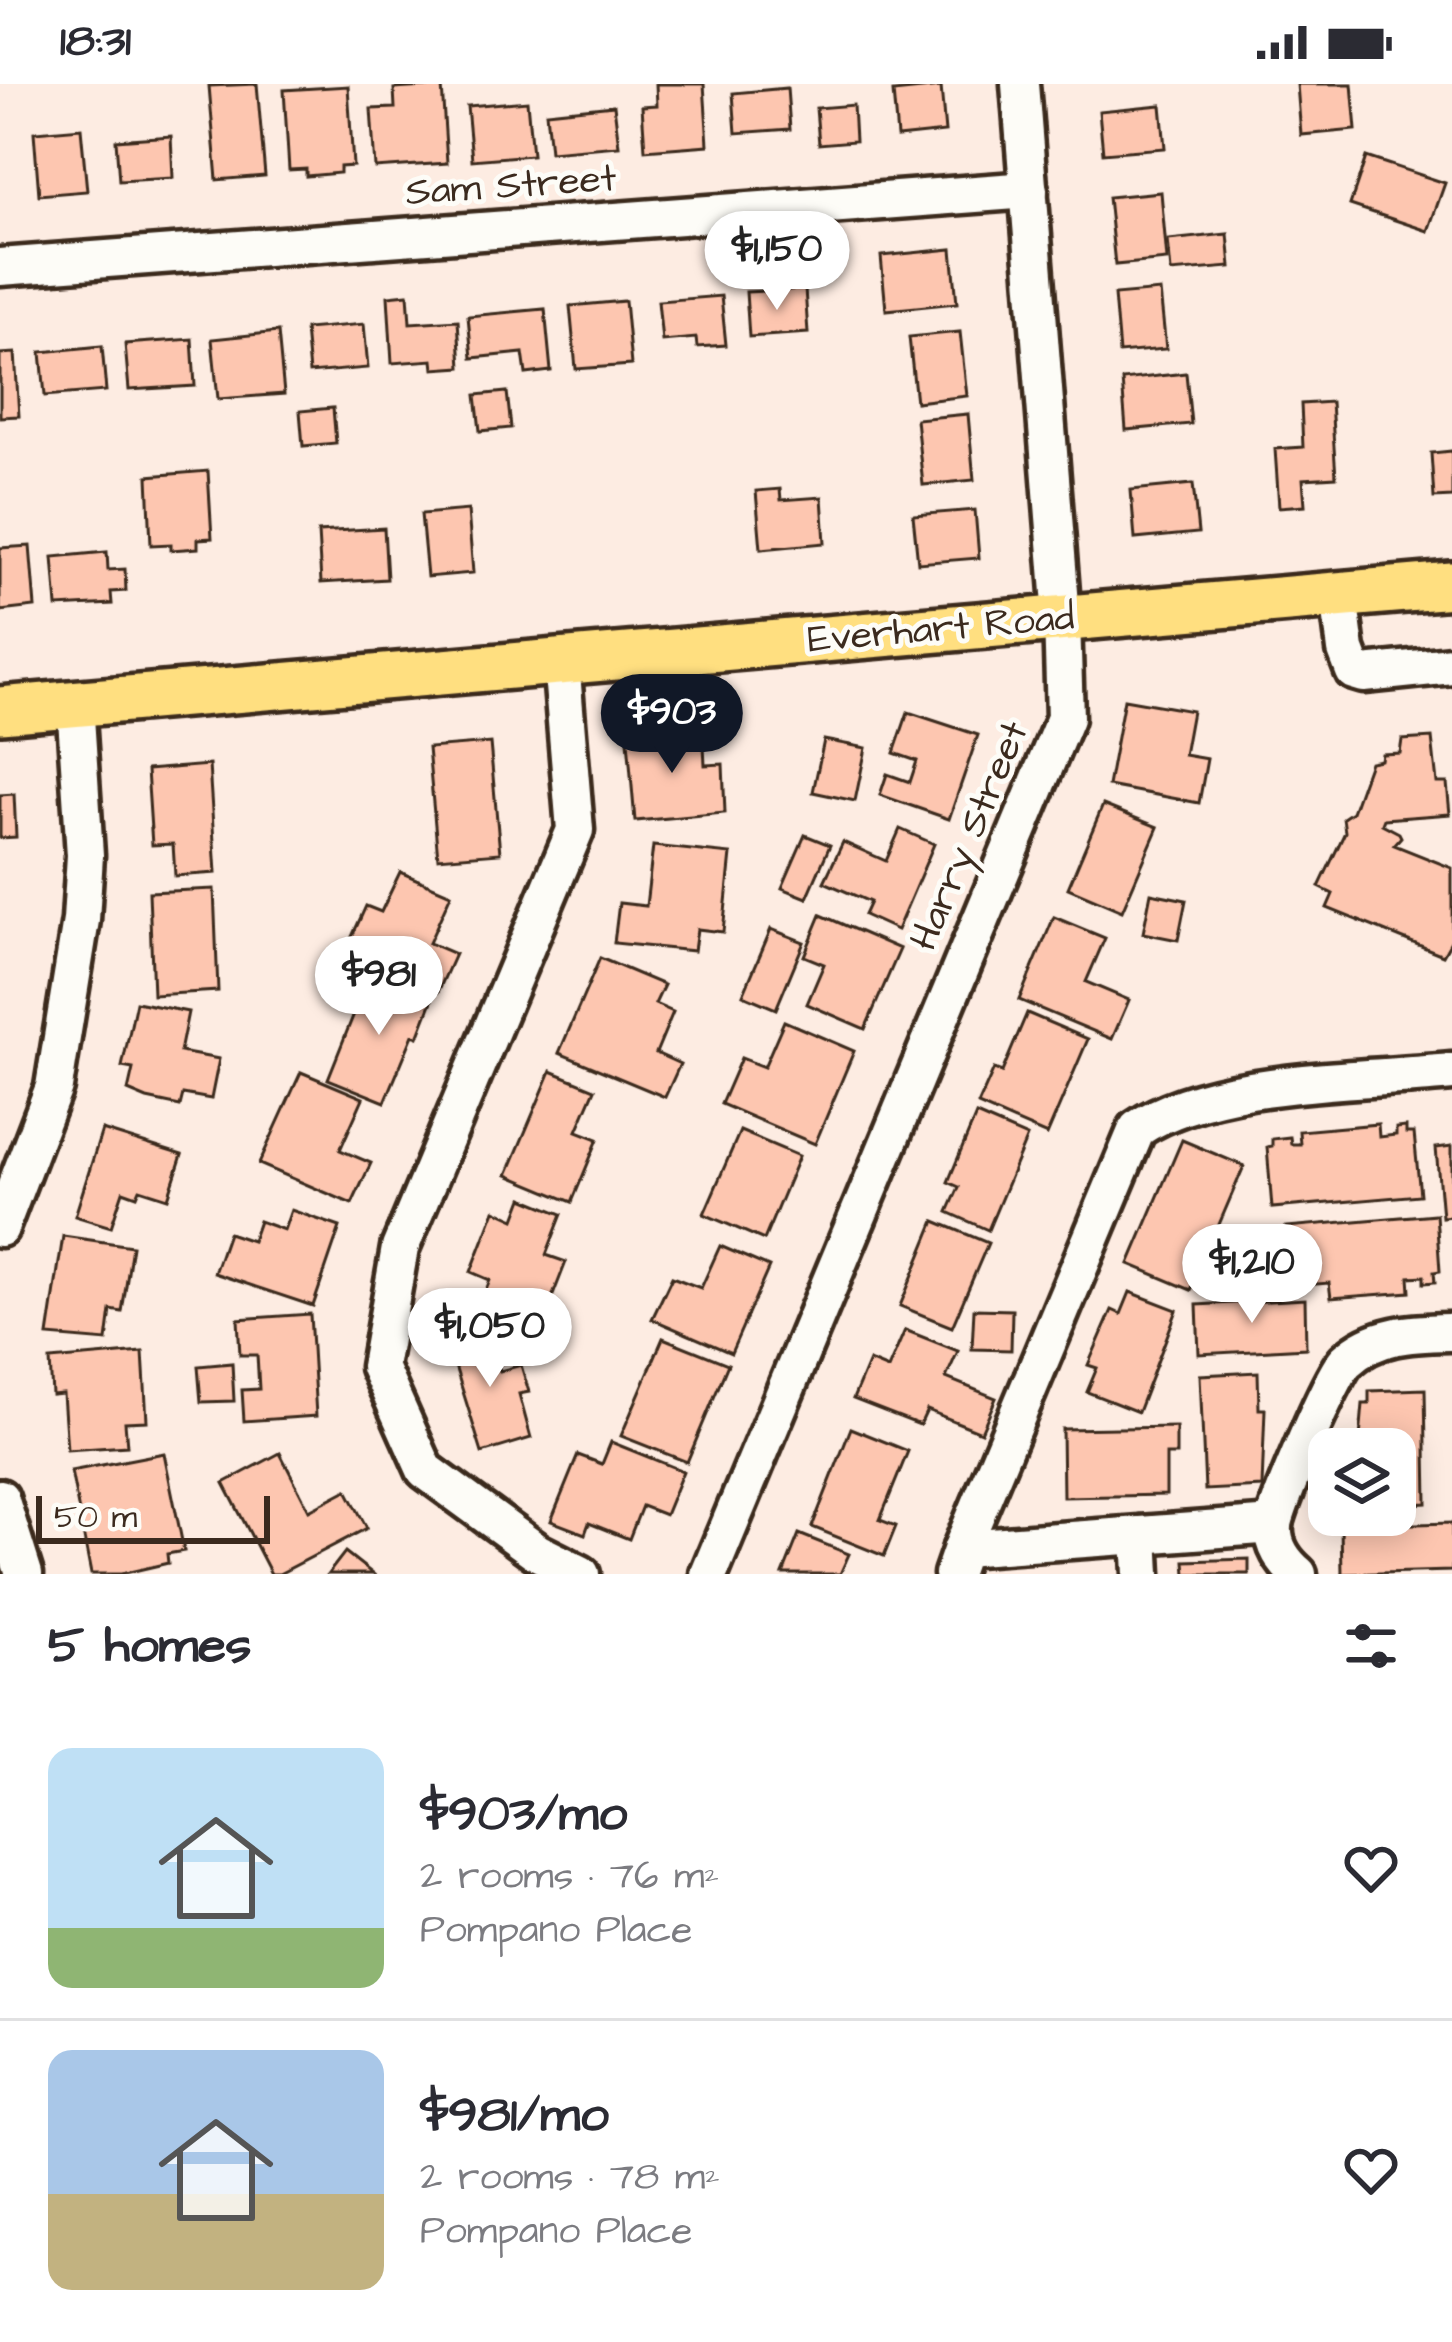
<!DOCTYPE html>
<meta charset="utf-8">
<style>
body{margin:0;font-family:"Architects Daughter",sans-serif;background:#f2f2f3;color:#2b2b33;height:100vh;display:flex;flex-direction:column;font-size:45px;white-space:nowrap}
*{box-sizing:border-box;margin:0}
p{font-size:39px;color:#7c7c81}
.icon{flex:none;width:66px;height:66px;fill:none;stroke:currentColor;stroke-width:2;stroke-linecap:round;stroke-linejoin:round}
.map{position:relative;height:1490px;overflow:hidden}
.details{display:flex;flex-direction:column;background:#fff;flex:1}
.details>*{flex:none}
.buttons{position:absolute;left:1308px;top:1344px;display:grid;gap:24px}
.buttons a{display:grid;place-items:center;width:108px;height:108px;border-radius:24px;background:#fff;box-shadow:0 6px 30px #0003;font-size:60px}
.scale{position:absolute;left:36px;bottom:30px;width:234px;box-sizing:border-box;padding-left:12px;border:6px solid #3b2a1e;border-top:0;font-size:33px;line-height:42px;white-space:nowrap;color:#3b2a1e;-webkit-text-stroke:9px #fdfcf7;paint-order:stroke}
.price{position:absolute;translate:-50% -102px;padding:0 27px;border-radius:42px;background:#fff;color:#222;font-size:39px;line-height:78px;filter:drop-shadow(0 3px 6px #0008)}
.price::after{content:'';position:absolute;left:50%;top:72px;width:36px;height:27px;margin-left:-18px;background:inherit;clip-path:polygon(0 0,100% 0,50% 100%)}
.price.current{background:#111827;color:#fff}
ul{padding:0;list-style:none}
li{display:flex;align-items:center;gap:36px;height:300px;padding:0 48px}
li+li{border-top:3px solid #e1e1e2}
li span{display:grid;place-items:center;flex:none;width:336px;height:240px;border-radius:24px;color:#555}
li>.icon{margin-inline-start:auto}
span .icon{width:144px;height:144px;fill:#fffc;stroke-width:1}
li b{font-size:51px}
h2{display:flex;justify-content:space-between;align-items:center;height:144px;padding:0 48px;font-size:51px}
.status{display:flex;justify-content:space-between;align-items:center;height:84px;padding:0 60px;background:#fff;direction:ltr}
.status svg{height:33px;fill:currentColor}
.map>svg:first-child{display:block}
.building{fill:#fdc6b0;stroke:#3b2a1e;stroke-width:3}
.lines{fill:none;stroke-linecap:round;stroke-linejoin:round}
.minor-casing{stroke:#3b2a1e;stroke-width:45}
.major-casing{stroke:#3b2a1e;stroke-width:54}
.minor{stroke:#fdfcf7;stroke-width:36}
.major{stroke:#ffdf80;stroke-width:45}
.labels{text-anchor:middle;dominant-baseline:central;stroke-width:10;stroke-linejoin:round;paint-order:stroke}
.street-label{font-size:39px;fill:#3b2a1e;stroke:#fdfcf7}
</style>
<div class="status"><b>18:31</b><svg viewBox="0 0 49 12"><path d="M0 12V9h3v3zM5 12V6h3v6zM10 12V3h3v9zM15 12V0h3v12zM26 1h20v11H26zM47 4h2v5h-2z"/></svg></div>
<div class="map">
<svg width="1452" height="1490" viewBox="0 0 1452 1490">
<rect width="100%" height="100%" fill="#fdece2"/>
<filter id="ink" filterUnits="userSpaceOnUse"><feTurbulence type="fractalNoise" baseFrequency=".00833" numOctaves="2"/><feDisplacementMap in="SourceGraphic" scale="24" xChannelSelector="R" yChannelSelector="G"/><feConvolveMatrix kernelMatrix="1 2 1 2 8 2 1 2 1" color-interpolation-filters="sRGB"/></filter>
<g filter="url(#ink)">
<!-- building -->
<g class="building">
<polygon points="257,0 265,92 217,96 209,2"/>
<polygon points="656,0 704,0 708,61 645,66 642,22 657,21"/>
<polygon points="1297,0 1352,0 1356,46 1301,51"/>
<polygon points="348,2 353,82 340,83 340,89 306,92 306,85 289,86 284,6"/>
<polygon points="442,2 447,79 375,84 371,25 395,24 394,5"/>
<polygon points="941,3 945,48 897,53 893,8"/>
<polygon points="787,4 790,45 736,49 733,9"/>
<polygon points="527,17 532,71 472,76 467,22"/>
<polygon points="614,21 619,62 550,68 546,28"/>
<polygon points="853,21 855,57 819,60 816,24"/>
<polygon points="1161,21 1165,64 1103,69 1099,27"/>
<polygon points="81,44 87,107 39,111 34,48"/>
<polygon points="171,52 173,94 119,97 116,56"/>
<polygon points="1366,73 1445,99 1428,147 1350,121"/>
<polygon points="1161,108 1167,176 1115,181 1108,113"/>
<polygon points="1228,150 1231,183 1171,188 1168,156"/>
<polygon points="952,165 957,219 886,226 881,172"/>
<polygon points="805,205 808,249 749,253 746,208"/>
<polygon points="1160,207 1166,265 1119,269 1114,211"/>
<polygon points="408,210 410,239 458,236 461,283 434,285 433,276 392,279 388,212"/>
<polygon points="721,212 726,261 697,263 696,254 662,257 658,217"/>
<polygon points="625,217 631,281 576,285 570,222"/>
<polygon points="545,225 551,287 526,290 523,269 472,274 468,232"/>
<polygon points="364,240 368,284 309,289 305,245"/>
<polygon points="278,248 284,310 218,315 212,255"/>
<polygon points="960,248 967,312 916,318 909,253"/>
<polygon points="192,255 195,302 129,306 125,260"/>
<polygon points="102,262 106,307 45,312 41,268"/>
<polygon points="15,269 19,332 0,333 0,270"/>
<polygon points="1186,289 1191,340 1126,346 1122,296"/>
<polygon points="507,308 511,344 480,347 476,311"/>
<polygon points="1331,318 1336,393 1303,395 1305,421 1279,423 1275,365 1303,363 1301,320"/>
<polygon points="333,324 336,359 303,362 300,327"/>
<polygon points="968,330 974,396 923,401 916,335"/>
<polygon points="1452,367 1452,413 1434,414 1431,369"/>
<polygon points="208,387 212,454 198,455 198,464 171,466 171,460 151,461 148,392"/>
<polygon points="1193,400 1198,449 1135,455 1131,406"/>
<polygon points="780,405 781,416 822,413 825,459 761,465 756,407"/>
<polygon points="468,426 473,489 427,493 421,430"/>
<polygon points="975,426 979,474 918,479 913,431"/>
<polygon points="384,444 387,495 321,499 318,448"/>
<polygon points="30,462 35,523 0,527 0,464"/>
<polygon points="107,468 108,486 125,485 126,507 111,508 112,520 57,523 53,473"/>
<polygon points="1124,615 1192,627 1184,671 1207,675 1199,719 1108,702"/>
<polygon points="908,628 978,651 949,735 880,711 887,690 910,698 917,677 894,669"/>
<polygon points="679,641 680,664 704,662 705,681 723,680 725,729 635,737 627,645"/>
<polygon points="1432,654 1437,699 1447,699 1450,730 1384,735 1382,740 1399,749 1401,753 1394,761 1452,784 1452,855 1443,871 1327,824 1333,810 1319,803 1345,748 1343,734 1352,728 1370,678 1381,676 1382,670 1400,669 1402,656"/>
<polygon points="824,656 866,664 855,717 813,708"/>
<polygon points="490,659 500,769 438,774 428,664"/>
<polygon points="209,681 216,789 175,792 173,760 152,761 147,686"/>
<polygon points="14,710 16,753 0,754 0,711"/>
<polygon points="1103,721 1158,743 1122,827 1068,804"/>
<polygon points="900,745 934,760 897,846 864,831 870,818 824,798 843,758 886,777"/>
<polygon points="805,751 830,761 807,814 782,804"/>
<polygon points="653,762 731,770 723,848 697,845 694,867 614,859 619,819 646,822"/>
<polygon points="400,788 451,810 429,859 455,870 438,908 345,868 366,822 381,828"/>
<polygon points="214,805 218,907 153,911 149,808"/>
<polygon points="1151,809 1186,816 1178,856 1143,849"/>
<polygon points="821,831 900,865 865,945 807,920 824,880 804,872"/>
<polygon points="1054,833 1105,854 1086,898 1129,916 1112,955 1019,916"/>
<polygon points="771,845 804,858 776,925 743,911"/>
<polygon points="600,874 664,901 655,920 673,928 656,969 680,980 665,1013 559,969"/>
<polygon points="369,892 432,917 418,953 413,951 385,1018 328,995"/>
<polygon points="136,918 188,928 180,968 219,975 211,1015 183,1010 180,1022 147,1015 128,1007 133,985 122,983"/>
<polygon points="1027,929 1088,955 1047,1051 978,1021 994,985 1002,988"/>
<polygon points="784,937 854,967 815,1060 721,1020 741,974 764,983"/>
<polygon points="551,987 595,1005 577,1047 598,1055 572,1118 507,1091"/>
<polygon points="301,988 363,1014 340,1066 371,1079 352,1120 259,1080"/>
<polygon points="976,1031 1027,1053 988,1146 948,1128 959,1103 948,1098"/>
<polygon points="1378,1040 1379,1053 1396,1051 1396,1044 1406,1043 1406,1049 1414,1049 1420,1111 1272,1124 1267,1063 1272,1062 1272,1055 1290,1053 1291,1060 1300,1060 1299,1047"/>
<polygon points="102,1046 182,1071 168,1114 140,1105 137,1112 123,1107 111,1143 75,1132"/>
<polygon points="740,1047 799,1072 764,1156 704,1130"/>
<polygon points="1182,1056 1244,1082 1191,1206 1129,1180"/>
<polygon points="1452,1062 1452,1132 1442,1133 1436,1064"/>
<polygon points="523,1114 562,1130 546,1171 566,1178 550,1219 530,1211 522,1232 482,1216 490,1196 471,1188 495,1126 515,1135"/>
<polygon points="291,1126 340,1143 313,1222 214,1189 228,1149 252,1157 259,1137 284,1146"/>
<polygon points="1436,1130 1440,1187 1434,1188 1435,1198 1424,1199 1424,1192 1409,1193 1410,1208 1331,1214 1329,1199 1291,1202 1286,1143"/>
<polygon points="935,1137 988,1159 952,1243 900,1222"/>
<polygon points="63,1152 132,1162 122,1228 111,1226 107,1257 48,1252"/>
<polygon points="1277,1159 1279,1202 1220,1206 1217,1163"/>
<polygon points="720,1162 769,1183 731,1269 652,1235 672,1193 701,1204"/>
<polygon points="1130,1208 1177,1226 1138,1328 1087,1308 1097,1284 1088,1281 1112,1226 1121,1230"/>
<polygon points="1305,1215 1306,1264 1199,1270 1197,1221"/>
<polygon points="974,1225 1012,1226 1011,1266 972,1265"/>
<polygon points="310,1230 316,1332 244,1337 242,1306 259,1305 257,1271 240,1271 238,1235"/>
<polygon points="486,1241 500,1287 521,1281 529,1308 519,1310 531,1354 482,1369 446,1253"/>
<polygon points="905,1246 958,1267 946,1294 996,1314 981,1348 927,1326 920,1341 853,1315 869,1277 888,1285"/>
<polygon points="663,1254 728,1280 687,1378 621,1352"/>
<polygon points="143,1268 147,1337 125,1338 127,1362 67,1366 63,1310 52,1311 50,1276"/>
<polygon points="232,1279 234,1317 201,1318 198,1282"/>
<polygon points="1258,1288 1259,1325 1265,1325 1262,1403 1205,1406 1200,1291"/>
<polygon points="1425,1305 1427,1419 1395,1421 1395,1365 1359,1365 1363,1320 1369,1320 1369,1307"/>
<polygon points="1176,1343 1176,1371 1166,1371 1166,1411 1063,1413 1062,1345"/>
<polygon points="851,1344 908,1367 880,1436 896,1442 884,1472 812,1443"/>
<polygon points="611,1358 683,1387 665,1431 642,1422 629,1455 589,1439 585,1450 551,1437 578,1371 602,1380"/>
<polygon points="164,1369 184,1467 167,1470 168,1479 121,1490 91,1490 71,1387"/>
<polygon points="280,1369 309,1426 347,1406 367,1444 279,1490 271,1490 224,1399"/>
<polygon points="1452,1439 1452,1487 1342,1490 1341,1442"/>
<polygon points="799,1450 849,1470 840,1490 783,1490"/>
<polygon points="345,1468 373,1490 328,1490"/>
<polygon points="1249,1475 1249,1490 1186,1490 1185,1477"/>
</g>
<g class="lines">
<defs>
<g id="minor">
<polyline points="0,183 1029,106"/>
<polyline points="1339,511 1346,566 1354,587 1364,590 1452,581"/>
<polyline points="561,577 575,746 400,1164 379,1283 425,1386 537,1468 581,1490"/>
<polyline points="0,1144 54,1003 81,836 85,771 75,618"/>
<polyline points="0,1414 24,1490"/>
<polyline points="1140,1451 1274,1441"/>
<path d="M962,1464L1137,1045C1212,994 1360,997 1452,988"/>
<polyline points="709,1490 1065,634 1062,534 1020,0"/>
<polyline points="953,1490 962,1464 1140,1451 1142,1490"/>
<path d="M1298,1490C1284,1478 1272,1461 1274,1441C1277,1420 1332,1291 1346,1277C1376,1249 1414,1249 1452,1248"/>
</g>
<polyline id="major" points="0,626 1452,501"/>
</defs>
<!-- minor casing -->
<use href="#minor" class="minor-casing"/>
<!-- major casing -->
<use href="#major" class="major-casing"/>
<!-- minor -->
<use href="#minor" class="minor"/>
<!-- major -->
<use href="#major" class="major"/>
</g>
</g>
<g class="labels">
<!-- street labels -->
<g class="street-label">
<text transform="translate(511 102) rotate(-4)">Sam Street</text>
<text transform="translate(941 545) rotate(-5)">Everhart Road</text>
<text transform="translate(970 752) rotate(-67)">Harry Street</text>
</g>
</g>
</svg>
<div class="buttons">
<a><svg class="icon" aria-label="layers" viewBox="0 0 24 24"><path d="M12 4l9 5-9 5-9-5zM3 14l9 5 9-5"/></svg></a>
</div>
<div class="scale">50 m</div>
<b class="price" style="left:777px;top:229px">$1,150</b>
<b class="price current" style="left:672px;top:692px">$903</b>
<b class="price" style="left:379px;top:954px">$981</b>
<b class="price" style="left:1252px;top:1242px">$1,210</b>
<b class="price" style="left:490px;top:1306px">$1,050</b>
</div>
<section class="details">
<h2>5 homes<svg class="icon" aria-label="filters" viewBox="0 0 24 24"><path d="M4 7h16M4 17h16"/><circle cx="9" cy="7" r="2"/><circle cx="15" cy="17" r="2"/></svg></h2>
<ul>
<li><span style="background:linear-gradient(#bfe0f5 75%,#8fb573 0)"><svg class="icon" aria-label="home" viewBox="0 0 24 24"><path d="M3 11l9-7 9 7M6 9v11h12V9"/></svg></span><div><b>$903/mo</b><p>2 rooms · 76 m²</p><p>Pompano Place</p></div><svg class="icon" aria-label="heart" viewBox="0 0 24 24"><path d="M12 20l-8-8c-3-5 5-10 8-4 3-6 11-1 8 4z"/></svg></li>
<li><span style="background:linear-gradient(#a9c7e8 60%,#c2b280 0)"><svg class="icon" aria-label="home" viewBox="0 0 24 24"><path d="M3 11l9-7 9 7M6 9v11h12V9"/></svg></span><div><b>$981/mo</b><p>2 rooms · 78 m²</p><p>Pompano Place</p></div><svg class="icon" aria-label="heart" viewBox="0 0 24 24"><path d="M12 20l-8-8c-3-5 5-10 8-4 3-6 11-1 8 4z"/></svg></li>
</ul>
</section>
